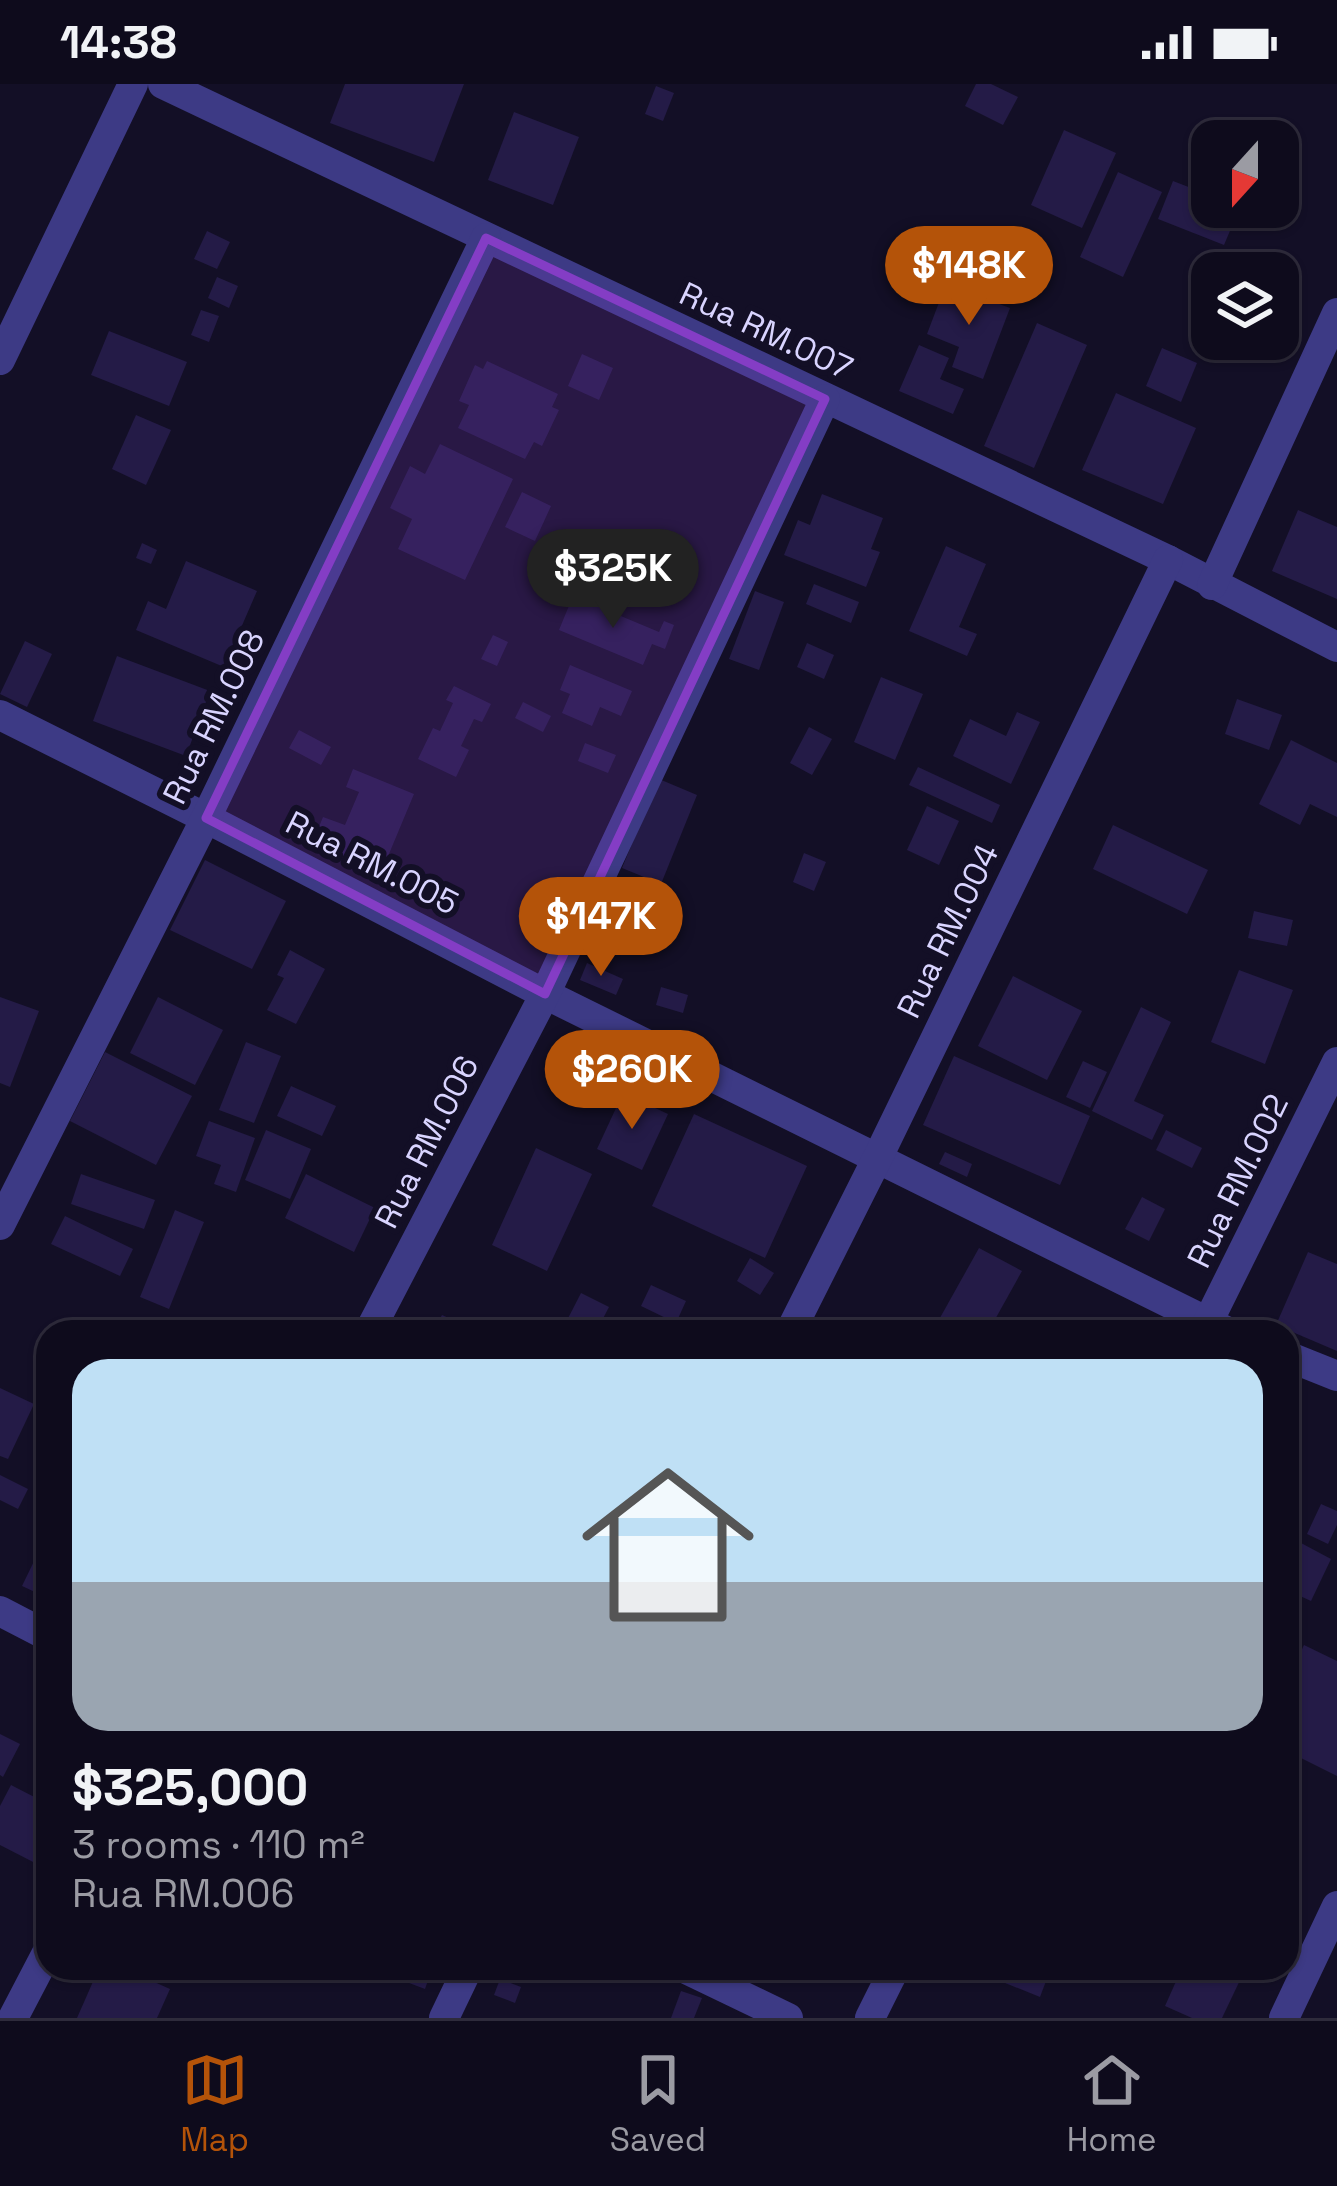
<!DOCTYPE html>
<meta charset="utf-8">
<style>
body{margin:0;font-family:"Space Grotesk",sans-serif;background:#171425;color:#f1f3f6;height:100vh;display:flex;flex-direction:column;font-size:45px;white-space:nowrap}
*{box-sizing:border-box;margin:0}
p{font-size:39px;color:#9b9ba3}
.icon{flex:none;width:66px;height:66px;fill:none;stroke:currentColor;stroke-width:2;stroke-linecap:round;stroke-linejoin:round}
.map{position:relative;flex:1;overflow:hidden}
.side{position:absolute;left:36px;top:1236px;width:1263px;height:660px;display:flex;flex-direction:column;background:#0e0b1c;border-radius:36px;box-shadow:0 3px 9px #0004,0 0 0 3px #2e2b3b}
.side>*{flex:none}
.needle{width:78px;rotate:201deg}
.buttons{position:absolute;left:1191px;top:36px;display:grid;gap:24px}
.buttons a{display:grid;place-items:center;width:108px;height:108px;border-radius:24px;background:#0e0b1c;box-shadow:0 3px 9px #0004,0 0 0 3px #2e2b3b;font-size:60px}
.price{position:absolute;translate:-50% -102px;padding:0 27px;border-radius:42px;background:#b45309;color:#fff;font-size:39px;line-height:78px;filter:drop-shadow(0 3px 6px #0008)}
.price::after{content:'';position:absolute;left:50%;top:72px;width:36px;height:27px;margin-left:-18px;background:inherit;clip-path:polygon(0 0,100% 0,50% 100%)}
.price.active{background:#222;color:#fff}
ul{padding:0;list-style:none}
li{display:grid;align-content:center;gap:24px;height:636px;padding:0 36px}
li span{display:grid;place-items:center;height:372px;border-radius:36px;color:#555}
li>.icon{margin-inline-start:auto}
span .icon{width:216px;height:216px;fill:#fffc;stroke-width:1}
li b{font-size:51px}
.status{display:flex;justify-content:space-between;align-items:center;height:84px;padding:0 60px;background:#0e0b1c;direction:ltr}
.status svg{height:33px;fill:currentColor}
.tabs{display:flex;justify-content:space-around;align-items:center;height:168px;border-top:3px solid #2e2b3b;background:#0e0b1c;font-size:33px;color:#9b9ba3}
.tabs a{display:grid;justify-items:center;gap:6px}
.tabs .active{color:#b45309}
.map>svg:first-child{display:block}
.building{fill:#241b47}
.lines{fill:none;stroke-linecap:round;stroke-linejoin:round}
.minor{stroke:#3d3a85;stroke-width:30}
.marked{fill:#843dc5;fill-opacity:0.2;stroke:#843dc5;stroke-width:9;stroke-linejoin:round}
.labels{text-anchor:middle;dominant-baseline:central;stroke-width:12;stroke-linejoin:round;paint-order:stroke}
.street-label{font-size:33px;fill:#d9d4ff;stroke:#130f26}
</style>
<div class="status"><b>14:38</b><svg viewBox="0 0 49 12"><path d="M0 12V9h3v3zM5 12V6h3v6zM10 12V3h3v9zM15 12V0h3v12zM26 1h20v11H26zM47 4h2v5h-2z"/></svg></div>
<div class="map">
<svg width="1337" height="1934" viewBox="0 0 1337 1934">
<rect width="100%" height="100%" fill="#130f26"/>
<!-- building -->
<g class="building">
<polygon points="345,0 464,0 434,78 330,39"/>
<polygon points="976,0 991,0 1018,13 1003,41 965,22"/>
<polygon points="656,2 674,9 663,37 645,30"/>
<polygon points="514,28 579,53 553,121 488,96"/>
<polygon points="1064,46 1116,69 1082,144 1031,121"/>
<polygon points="1118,88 1162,108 1123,193 1080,173"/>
<polygon points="1173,97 1212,112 1212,123 1240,123 1224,161 1158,135"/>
<polygon points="207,147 230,158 217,185 194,175"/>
<polygon points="217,193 238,202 229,224 208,214"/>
<polygon points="946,200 1010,224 983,295 952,283 959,263 927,250"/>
<polygon points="201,226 219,232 209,258 191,251"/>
<polygon points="1037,239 1087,261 1034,384 984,362"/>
<polygon points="109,247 187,278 169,322 91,291"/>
<polygon points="919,261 949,274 940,295 964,305 953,330 899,307"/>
<polygon points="1162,264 1197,279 1181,318 1146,302"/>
<polygon points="582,270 613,284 599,316 568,302"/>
<polygon points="487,277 558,310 552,323 559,326 542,362 534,358 525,375 458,344 469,321 459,317 475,281 483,285"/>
<polygon points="1116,309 1196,344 1163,420 1082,386"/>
<polygon points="136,331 171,346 146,401 112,385"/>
<polygon points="440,360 513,395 465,496 398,465 412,435 390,424 410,382 425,390"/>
<polygon points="522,408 551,422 535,457 505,443"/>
<polygon points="822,410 883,434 871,465 880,468 866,503 784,471 798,436 810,441"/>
<polygon points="1298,426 1337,443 1337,515 1272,487"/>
<polygon points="142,459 157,466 151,480 136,474"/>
<polygon points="946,462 986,480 959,543 977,550 967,572 909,547"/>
<polygon points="186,477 257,507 224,583 136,546 148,517 166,525"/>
<polygon points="814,500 859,518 851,539 806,520"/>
<polygon points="755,507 784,518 759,586 729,575"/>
<polygon points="573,512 659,548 664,537 674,541 665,565 652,560 643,581 559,546"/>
<polygon points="493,551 508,558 497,582 481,575"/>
<polygon points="25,557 52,570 27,623 0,610"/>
<polygon points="807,559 834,571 824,595 797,583"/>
<polygon points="117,572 210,607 186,672 93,637"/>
<polygon points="570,581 632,607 621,632 600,623 592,642 562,629 570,610 560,606"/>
<polygon points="881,593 923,610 895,676 854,658"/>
<polygon points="454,602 491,620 482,638 474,635 461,662 469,666 456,693 418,675 433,644 440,647 453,619 446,616"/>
<polygon points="1237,615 1282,631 1269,666 1225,650"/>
<polygon points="523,618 551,632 543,648 515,634"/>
<polygon points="1017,628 1040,638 1011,700 953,672 970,635 1006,652"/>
<polygon points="809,643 832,655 812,691 790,679"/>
<polygon points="299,646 331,663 321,681 289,664"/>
<polygon points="1291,656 1337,679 1337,733 1310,720 1300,741 1259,720"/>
<polygon points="585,659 616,671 608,689 578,677"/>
<polygon points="918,683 1000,721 992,739 909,701"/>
<polygon points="353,685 414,710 381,789 312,760 323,733 345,741 359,708 346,703"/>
<polygon points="659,695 697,711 661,800 622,784"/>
<polygon points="927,722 959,737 939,781 907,766"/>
<polygon points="1113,741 1208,786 1187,830 1093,785"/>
<polygon points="804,769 826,778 814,807 793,798"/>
<polygon points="205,776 286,817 252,885 170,846"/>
<polygon points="604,826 632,837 625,854 598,844"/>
<polygon points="1254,827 1293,836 1287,862 1248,854"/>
<polygon points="290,866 325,885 296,940 267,926 284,894 277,891"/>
<polygon points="587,879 623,895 616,911 580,896"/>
<polygon points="1239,886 1293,906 1265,980 1211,958"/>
<polygon points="1013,892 1082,927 1047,996 978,962"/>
<polygon points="661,903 688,911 683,929 656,921"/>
<polygon points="0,913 39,927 10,1003 0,999"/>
<polygon points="158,913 223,946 195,1001 130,969"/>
<polygon points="1141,923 1171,938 1134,1017 1164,1031 1152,1056 1092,1027"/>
<polygon points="246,958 281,972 254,1039 219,1026"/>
<polygon points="105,968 192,1012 156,1081 70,1037"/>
<polygon points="954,972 1090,1032 1060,1101 923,1041"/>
<polygon points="1083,977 1107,988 1090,1024 1066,1013"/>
<polygon points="291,1002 336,1022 322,1052 277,1032"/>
<polygon points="623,1009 668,1030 642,1086 597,1065"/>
<polygon points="694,1030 807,1082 765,1174 652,1122"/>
<polygon points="209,1037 255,1054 236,1108 214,1100 221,1081 196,1072"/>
<polygon points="266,1046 311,1065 290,1115 245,1096"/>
<polygon points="1166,1046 1202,1064 1192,1084 1156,1066"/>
<polygon points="536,1064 592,1090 547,1187 492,1161"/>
<polygon points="945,1068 972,1080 967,1093 939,1080"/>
<polygon points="81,1090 155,1116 144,1145 71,1120"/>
<polygon points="306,1090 375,1124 354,1168 285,1134"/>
<polygon points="1142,1113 1165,1125 1149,1157 1125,1145"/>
<polygon points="175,1126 204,1138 169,1225 140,1213"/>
<polygon points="65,1132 133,1165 120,1192 51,1160"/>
<polygon points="979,1164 1022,1187 988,1248 949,1248 936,1241"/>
<polygon points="1308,1168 1337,1180 1337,1267 1276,1241"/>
<polygon points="750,1174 774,1189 760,1211 737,1197"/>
<polygon points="651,1201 686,1217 676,1239 641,1222"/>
<polygon points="581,1209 609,1223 596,1248 561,1248"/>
<polygon points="442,1231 479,1248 433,1248"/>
<polygon points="0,1304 34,1320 8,1375 0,1372"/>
<polygon points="0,1391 28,1405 18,1425 0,1416"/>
<polygon points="1321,1420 1337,1427 1337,1441 1328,1460 1307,1450"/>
<polygon points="1301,1459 1331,1475 1311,1517 1287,1506 1287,1488"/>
<polygon points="39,1467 48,1472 48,1514 22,1502"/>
<polygon points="1304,1561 1337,1577 1337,1692 1287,1667 1287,1596"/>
<polygon points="0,1650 20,1660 3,1693 0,1691"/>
<polygon points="11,1701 48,1720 48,1757 37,1780 0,1761 0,1722"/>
<polygon points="1287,1781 1301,1788 1287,1818"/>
<polygon points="99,1884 123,1884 170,1905 157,1934 77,1934"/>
<polygon points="400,1884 429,1884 432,1885 425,1905 396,1894"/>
<polygon points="968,1884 1051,1884 1040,1913"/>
<polygon points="1182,1884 1225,1884 1242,1892 1222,1934 1192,1934 1165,1922"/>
<polygon points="500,1895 521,1903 515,1919 494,1911"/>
<polygon points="681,1907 702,1914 694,1934 671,1934"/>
</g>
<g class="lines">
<!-- minor -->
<g class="minor">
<polyline points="163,0 1168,476 1337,563"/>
<polyline points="0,276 133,0"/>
<polyline points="1212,501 1337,229"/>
<polyline points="0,631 206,734 545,910 1228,1248"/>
<polyline points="0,1141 206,734 486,154"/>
<polyline points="369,1248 545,910 825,315"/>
<polyline points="790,1248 877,1075 1168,476"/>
<polyline points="1203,1248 1337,978"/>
<polyline points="1287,1272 1337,1292"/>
<polyline points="0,1527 48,1552"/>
<polyline points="684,1884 788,1934"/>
<polyline points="13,1934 48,1867"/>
<polyline points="444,1934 468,1884"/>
<polyline points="870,1934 895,1884"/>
<polyline points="1284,1934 1337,1822"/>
</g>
</g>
<!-- marked area -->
<path class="marked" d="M486,154L825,315L545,910L206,734Z"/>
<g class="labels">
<!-- street labels -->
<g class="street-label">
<text transform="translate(766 247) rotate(25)">Rua RM.007</text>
<text transform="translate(214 633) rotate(-64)">Rua RM.008</text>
<text transform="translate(372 779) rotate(27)">Rua RM.005</text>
<text transform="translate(948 847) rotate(-64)">Rua RM.004</text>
<text transform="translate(427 1058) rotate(-63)">Rua RM.006</text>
<text transform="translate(1238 1097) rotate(-64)">Rua RM.002</text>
</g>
</g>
</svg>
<div class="buttons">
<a><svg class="needle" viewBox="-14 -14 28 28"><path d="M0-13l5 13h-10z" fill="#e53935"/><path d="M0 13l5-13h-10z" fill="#9b9ba3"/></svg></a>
<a><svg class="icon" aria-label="layers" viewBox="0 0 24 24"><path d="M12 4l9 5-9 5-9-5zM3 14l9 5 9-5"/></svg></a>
</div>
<b class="price" style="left:969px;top:244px">$148K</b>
<b class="price active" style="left:613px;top:547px">$325K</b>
<b class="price" style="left:601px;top:895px">$147K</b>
<b class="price" style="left:632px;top:1048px">$260K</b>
<section class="side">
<ul>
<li><span style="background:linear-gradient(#bfe0f5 60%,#9aa5b1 0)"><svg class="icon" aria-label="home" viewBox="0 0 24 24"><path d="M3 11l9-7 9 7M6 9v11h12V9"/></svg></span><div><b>$325,000</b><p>3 rooms · 110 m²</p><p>Rua RM.006</p></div></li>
</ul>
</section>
</div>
<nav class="tabs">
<a class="active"><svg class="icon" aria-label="map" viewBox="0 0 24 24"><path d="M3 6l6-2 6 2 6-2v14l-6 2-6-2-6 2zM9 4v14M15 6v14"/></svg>Map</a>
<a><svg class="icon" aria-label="saved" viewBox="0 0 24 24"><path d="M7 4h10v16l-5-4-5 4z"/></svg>Saved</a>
<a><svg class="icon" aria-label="home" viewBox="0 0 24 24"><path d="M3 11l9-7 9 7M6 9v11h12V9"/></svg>Home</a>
</nav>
